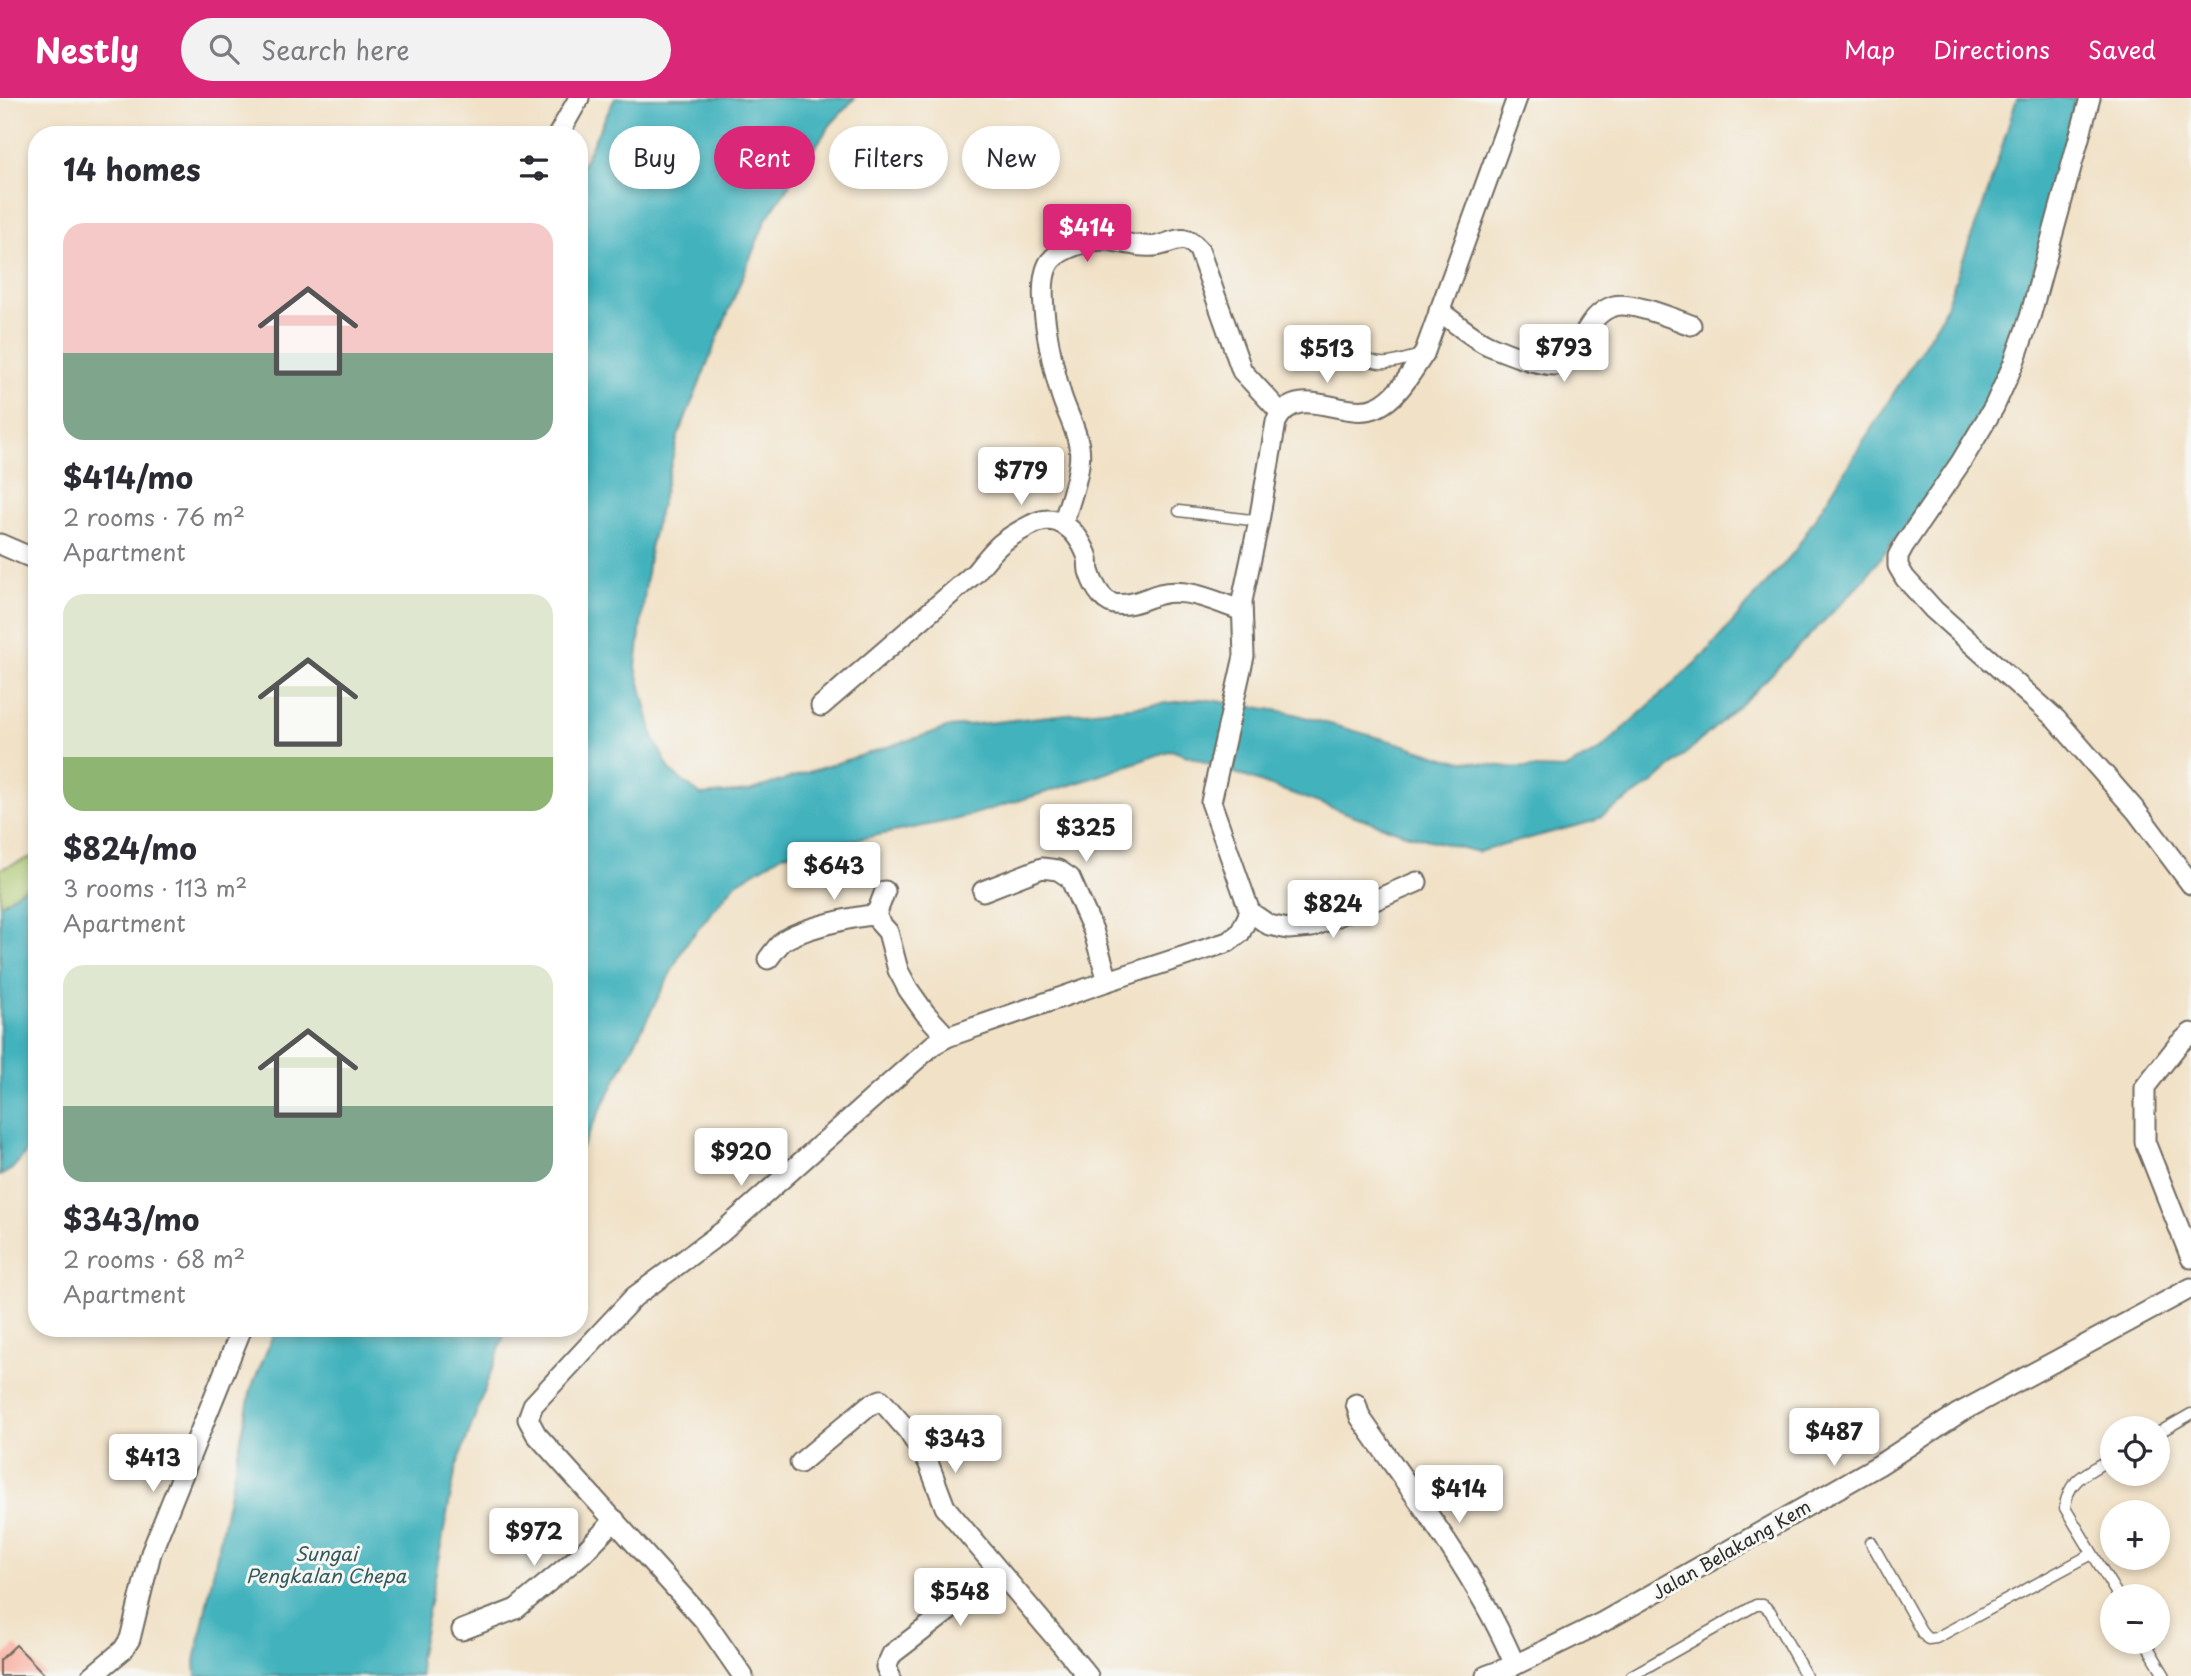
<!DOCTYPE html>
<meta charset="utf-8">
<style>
body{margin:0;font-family:"Playpen Sans",sans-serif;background:#f2f2f3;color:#2b2b33;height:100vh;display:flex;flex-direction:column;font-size:26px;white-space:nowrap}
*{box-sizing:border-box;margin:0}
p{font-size:23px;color:#7c7c81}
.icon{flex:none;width:38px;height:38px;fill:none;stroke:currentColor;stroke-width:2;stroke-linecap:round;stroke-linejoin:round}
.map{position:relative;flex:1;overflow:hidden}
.sheet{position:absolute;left:28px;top:28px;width:560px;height:1211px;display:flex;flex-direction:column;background:#fff;border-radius:28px;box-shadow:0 4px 10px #0003}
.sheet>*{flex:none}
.top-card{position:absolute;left:609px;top:28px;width:665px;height:63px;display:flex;gap:14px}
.buttons{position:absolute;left:2100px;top:1318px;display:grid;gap:14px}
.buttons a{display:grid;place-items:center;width:70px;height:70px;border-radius:50%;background:#fff;box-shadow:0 4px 10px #0003;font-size:35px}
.price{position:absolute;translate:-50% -60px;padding:0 16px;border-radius:7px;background:#fff;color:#222;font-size:23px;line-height:46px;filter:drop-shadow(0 2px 4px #0008)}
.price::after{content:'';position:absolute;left:50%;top:42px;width:21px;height:16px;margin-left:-10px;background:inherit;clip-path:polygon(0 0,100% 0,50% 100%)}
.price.on{background:#db2777;color:#fff}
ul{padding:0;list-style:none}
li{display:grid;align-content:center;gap:14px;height:371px;padding:0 35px}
li span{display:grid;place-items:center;height:217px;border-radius:21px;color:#555}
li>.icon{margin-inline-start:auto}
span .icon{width:126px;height:126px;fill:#fffc;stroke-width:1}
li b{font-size:30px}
h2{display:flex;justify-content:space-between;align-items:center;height:84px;padding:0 35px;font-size:30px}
.pill{padding:0 24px;border-radius:32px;background:#fff;box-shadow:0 4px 10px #0003;font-size:24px;line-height:63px}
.pill.on{background:#db2777;color:#fff}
header{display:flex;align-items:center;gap:42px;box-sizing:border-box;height:98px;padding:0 35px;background:#db2777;color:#fff}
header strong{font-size:33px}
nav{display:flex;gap:38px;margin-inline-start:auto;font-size:24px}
.search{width:490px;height:63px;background:#f2f2f3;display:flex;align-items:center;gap:18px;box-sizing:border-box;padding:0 24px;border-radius:38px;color:#7c7c81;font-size:26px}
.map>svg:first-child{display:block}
.green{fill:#aac66d;stroke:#6a784c;stroke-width:2}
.water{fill:#43b2bd;stroke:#376e74;stroke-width:2}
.building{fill:#faa999}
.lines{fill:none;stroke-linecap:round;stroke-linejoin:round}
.lane-casing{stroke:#706b61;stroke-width:13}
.street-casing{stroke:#706b61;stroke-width:23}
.lane{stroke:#fff;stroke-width:10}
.street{stroke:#fff;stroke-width:19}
.labels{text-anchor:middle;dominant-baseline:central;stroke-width:6;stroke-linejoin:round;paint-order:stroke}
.street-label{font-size:18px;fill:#2b2b2b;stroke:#f6f6f2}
.water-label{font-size:19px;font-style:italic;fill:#335a5e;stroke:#f6f6f2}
</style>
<header>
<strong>Nestly</strong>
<div class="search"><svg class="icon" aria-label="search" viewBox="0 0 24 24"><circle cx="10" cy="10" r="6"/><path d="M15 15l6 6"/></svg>Search here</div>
<nav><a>Map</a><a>Directions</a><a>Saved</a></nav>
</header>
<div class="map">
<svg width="2191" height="1578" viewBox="0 0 2191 1578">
<rect width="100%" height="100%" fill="#f6f6f2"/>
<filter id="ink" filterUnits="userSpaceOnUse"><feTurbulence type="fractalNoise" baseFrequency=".0143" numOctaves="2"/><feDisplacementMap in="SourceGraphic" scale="14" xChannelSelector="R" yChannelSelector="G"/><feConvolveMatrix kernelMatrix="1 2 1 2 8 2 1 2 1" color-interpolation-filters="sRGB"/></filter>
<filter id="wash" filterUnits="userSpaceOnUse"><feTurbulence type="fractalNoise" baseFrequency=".00686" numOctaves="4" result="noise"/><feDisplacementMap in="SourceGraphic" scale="28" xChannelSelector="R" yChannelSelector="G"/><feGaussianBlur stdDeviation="1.57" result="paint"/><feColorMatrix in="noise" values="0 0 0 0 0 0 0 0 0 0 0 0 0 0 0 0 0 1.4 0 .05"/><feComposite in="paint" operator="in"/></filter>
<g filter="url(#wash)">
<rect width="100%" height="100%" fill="#f1e1c6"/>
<!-- green -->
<polygon class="green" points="37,757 37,781 0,807 0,771"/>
<!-- water -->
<g class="water">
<polygon points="615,0 855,0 831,26 766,121 678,338 650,450 636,569 654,641 671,674 701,697 749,693 950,629 1203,601 1287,614 1401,646 1448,661 1509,669 1564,671 1599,653 1704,557 1794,454 1942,218 1988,94 2017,0 2075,0 2056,93 2015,242 1958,359 1861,485 1753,595 1653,685 1594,723 1478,754 1405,736 1171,652 1093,680 958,721 784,756 735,786 685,847 579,1054 579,73"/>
<polygon points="37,781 37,1042 12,1071 0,1078 0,807"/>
<polygon points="276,1230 507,1230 456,1370 419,1561 421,1578 196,1578 195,1563 251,1291"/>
</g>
<g id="blocks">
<!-- building -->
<polygon class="building" points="16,1547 46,1578 0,1578 0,1562"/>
</g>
</g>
<g filter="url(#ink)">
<use href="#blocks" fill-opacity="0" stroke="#706b61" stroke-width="2"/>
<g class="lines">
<defs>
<g id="lane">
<path d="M1348,244C1374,274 1387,266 1420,257"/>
<polyline points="1179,413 1259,423"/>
<polyline points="2158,1335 2191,1316"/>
<path d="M2112,1360C2089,1374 2067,1381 2065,1410L2118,1498"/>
<polyline points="1871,1444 1923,1536 1928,1541 1936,1540 2092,1456"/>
<polyline points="2145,1544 2165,1578"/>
<polyline points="1631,1578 1756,1507 1763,1507 1770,1513 1806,1578"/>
</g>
<g id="street">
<polyline points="2090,0 2030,219 2013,267 1994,309 1961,364 1904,447 1898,458 1898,468 1905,480 1934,512 2056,621 2137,714 2191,786"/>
<polyline points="558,37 579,0"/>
<path d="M1439,213C1455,224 1471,239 1488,247C1502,253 1547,272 1560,266C1566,263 1571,256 1575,251C1586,235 1593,214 1614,208C1631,203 1674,221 1691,227"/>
<path d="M1063,426C1069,404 1083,370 1079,348C1076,329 1065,312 1060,293C1052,265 1035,193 1048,167C1055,153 1078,146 1093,143C1107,140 1121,145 1135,147C1142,148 1150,149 1156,148C1175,145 1184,133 1199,152L1242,273L1281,315"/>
<polyline points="0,446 37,462"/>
<path d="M821,608L975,475C996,449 1001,442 1031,427C1057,413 1077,432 1087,457C1089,462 1088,467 1089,473C1092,484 1101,503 1114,506C1130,509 1146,500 1160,496C1187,489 1218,504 1242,513"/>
<polyline points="885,793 876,817 880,825 888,834 898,872 908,891 925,915 947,939"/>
<polyline points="983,793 1042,770 1058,772 1070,780 1093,832 1108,883"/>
<polyline points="1250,814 1269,827 1288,831 1312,829 1417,784"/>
<path d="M768,861C773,855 779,845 786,841C805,830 854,818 876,817"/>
<polyline points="2191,935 2178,947 2145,989 2145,1044 2191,1160"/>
<path d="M1356,1306L1360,1319C1415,1399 1477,1477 1515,1567"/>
<polyline points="800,1365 868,1308 881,1302 908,1333 928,1364 945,1409 1088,1578"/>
<polyline points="462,1532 516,1511 582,1456 615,1422"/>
<polyline points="92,1578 123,1552 130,1541 151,1455 242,1230"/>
<path d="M743,1578L704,1522L536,1336L528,1321L533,1307L634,1199L722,1134L933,947L947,939L1108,883L1228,844L1240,835L1250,814L1211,704L1244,558L1242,503L1259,423L1276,324C1297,282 1345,324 1377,309C1398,300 1412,273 1424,256L1517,0"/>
<polyline points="890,1578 886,1569 892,1556 999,1474"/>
<polyline points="1486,1578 1515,1567 1603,1524 1879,1367 1959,1315 2191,1190"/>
</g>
</defs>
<!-- lane casing -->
<use href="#lane" class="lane-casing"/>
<!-- street casing -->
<use href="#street" class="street-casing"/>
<!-- lane -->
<use href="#lane" class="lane"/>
<!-- street -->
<use href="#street" class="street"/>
</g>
</g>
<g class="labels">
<!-- street labels -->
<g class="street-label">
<text transform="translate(1731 1451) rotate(-30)">Jalan Belakang Kem</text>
</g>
<!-- water labels -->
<g class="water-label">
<text x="326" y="1455">Sungai<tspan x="326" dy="22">Pengkalan Chepa</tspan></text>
</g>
</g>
</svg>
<div class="buttons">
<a><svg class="icon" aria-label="locate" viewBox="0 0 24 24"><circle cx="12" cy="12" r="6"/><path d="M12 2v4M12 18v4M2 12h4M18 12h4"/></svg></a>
<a>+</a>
<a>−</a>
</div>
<b class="price on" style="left:1087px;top:166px">$414</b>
<b class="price" style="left:1564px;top:286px">$793</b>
<b class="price" style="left:1327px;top:287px">$513</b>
<b class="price" style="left:1021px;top:409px">$779</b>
<b class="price" style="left:1086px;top:766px">$325</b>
<b class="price" style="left:834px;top:804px">$643</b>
<b class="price" style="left:1333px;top:842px">$824</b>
<b class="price" style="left:741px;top:1090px">$920</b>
<b class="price" style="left:1834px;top:1370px">$487</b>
<b class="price" style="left:955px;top:1377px">$343</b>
<b class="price" style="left:153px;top:1396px">$413</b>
<b class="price" style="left:1459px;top:1427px">$414</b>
<b class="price" style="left:534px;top:1470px">$972</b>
<b class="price" style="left:960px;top:1530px">$548</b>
<div class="top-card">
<a class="pill">Buy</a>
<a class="pill on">Rent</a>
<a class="pill">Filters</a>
<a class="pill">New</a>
</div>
<section class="sheet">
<h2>14 homes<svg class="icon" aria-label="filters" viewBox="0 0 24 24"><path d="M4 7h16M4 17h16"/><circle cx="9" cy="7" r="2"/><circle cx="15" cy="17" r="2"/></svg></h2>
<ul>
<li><span style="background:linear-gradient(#f6c9c9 60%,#7fa58c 0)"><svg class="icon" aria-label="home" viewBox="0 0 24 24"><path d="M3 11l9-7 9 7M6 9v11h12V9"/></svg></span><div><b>$414/mo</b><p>2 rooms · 76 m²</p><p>Apartment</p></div></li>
<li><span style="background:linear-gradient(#dfe7d0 75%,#8fb573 0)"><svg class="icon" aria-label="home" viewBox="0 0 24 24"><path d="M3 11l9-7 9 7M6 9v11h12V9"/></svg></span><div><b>$824/mo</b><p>3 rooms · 113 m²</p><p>Apartment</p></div></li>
<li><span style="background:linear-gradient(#dfe7d0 65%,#7fa58c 0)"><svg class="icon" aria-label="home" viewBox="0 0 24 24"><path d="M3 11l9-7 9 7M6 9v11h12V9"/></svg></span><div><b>$343/mo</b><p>2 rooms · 68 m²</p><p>Apartment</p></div></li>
</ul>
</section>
</div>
